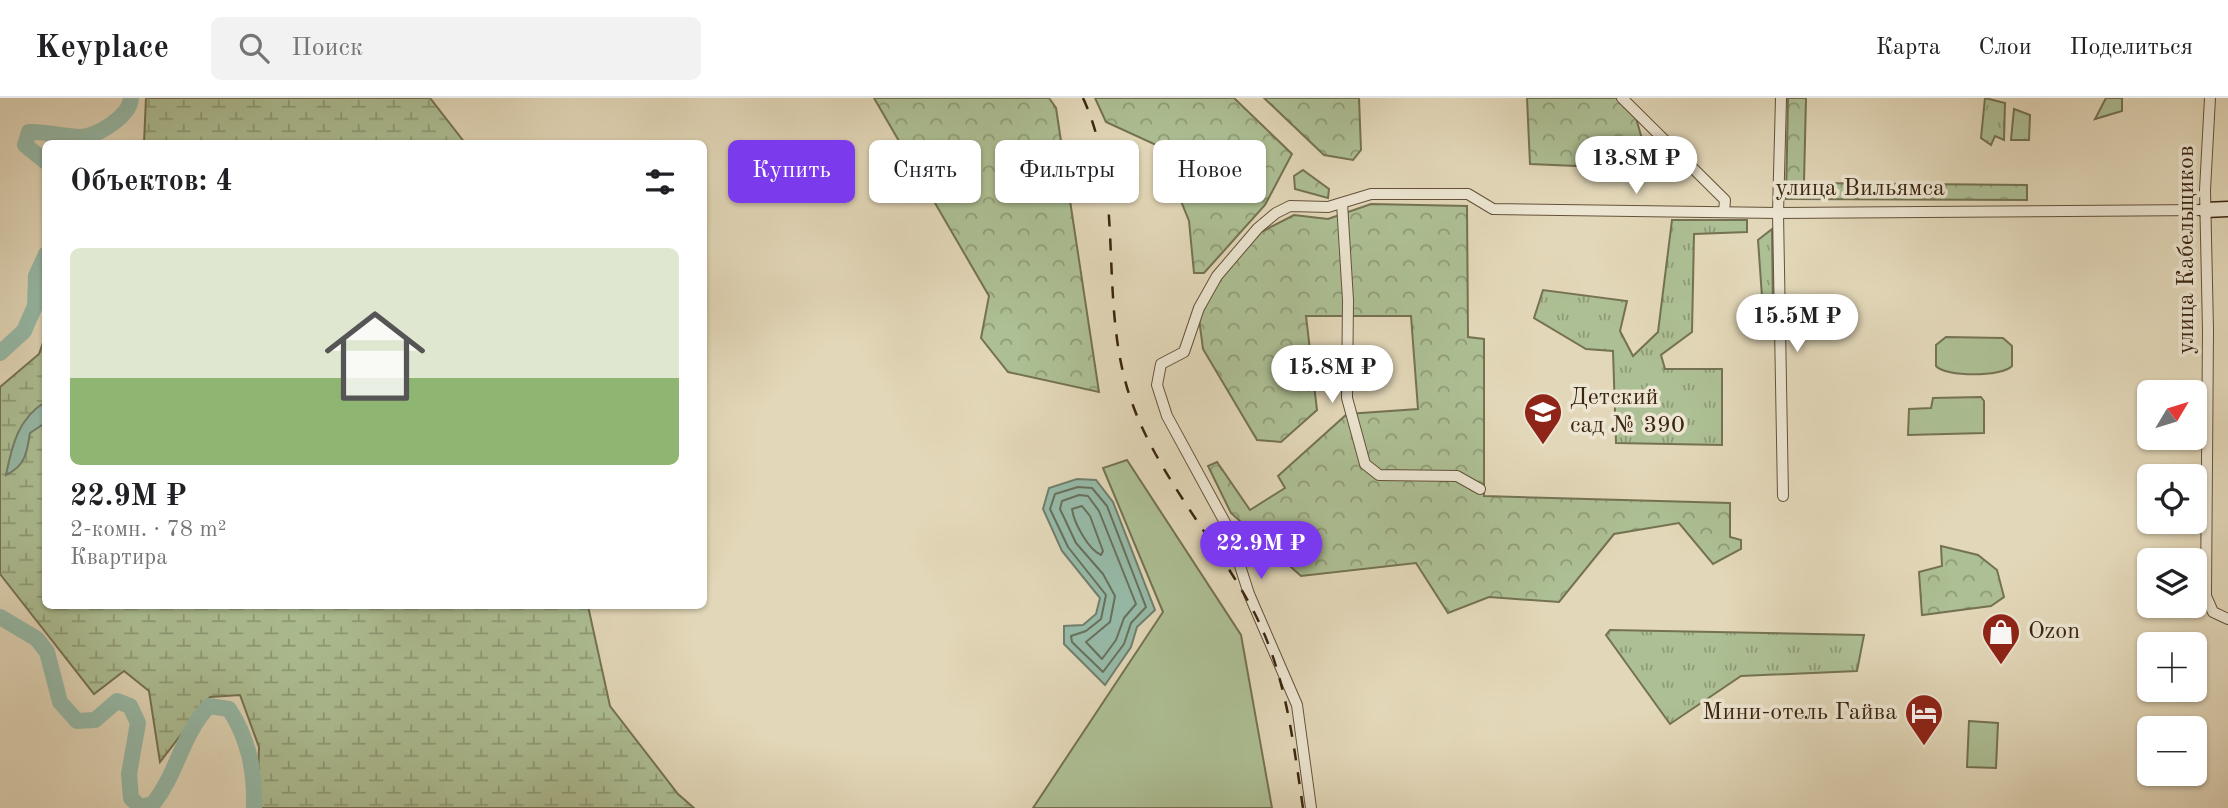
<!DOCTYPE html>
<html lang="ru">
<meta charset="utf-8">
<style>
body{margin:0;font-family:"Old Standard TT",serif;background:#f2f2f2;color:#202124;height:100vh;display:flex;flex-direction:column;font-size:26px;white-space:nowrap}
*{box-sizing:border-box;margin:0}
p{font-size:23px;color:#757577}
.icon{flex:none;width:38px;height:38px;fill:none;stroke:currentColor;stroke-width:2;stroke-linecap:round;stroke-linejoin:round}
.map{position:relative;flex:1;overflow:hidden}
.side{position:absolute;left:42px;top:42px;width:665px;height:469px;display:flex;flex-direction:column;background:#fff;border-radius:10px;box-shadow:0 2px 5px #0004}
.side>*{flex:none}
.guide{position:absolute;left:728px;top:42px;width:665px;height:63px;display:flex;gap:14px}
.needle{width:46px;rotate:52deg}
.buttons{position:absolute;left:2137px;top:282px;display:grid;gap:14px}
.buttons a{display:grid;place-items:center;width:70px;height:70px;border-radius:10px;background:#fff;box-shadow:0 2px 5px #0004;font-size:35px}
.price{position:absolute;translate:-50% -60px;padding:0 16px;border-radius:24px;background:#fff;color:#222;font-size:23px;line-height:46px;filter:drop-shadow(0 2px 4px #0008)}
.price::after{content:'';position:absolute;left:50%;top:42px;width:21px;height:16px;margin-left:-10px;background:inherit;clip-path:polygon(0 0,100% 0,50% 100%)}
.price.on{background:#7c3aed;color:#fff}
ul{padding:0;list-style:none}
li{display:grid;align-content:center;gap:14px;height:371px;padding:0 28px}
li span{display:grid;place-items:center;height:217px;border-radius:10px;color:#555}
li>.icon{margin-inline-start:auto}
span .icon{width:126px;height:126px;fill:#fffc;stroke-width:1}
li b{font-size:30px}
h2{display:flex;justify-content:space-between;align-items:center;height:84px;padding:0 28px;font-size:30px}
.pill{padding:0 24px;border-radius:10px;background:#fff;box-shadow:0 2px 5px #0004;font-size:24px;line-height:63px}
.pill.on{background:#7c3aed;color:#fff}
header{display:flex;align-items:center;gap:42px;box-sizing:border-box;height:98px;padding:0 35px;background:#fff;border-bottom:2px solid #e0e0e0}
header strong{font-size:33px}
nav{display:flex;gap:38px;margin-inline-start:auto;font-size:24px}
.search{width:490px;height:63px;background:#f2f2f2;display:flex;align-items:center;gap:18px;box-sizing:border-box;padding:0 24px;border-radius:10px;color:#757577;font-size:26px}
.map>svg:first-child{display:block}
.grass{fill:url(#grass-tufts);stroke:#747252;stroke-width:2}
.forest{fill:url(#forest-crowns);stroke:#747252;stroke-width:2}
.wetland{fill:url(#wetland-marsh);stroke:#747252;stroke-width:2}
.green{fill:#adbf94;stroke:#747252;stroke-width:2}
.water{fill:#96baa8;stroke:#727e6b;stroke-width:2}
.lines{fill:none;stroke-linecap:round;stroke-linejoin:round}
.shore{stroke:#68705c;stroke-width:2}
.river{stroke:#96baa8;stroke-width:16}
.street-casing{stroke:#65523a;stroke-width:12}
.secondary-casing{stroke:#3b2510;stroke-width:17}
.street{stroke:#ece5d1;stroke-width:10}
.secondary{stroke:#ece5d1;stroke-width:14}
.rail{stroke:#3b2510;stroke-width:2.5;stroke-dasharray:12 12;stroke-linecap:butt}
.labels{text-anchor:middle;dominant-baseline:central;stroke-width:7;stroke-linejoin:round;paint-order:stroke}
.street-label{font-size:24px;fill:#3b2510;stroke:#ece5d1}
.poi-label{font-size:24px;fill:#3b2510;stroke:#ece5d1;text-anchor:start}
</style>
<header>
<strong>Keyplace</strong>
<div class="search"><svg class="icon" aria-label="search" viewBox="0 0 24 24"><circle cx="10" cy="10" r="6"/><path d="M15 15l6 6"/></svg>Поиск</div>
<nav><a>Карта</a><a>Слои</a><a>Поделиться</a></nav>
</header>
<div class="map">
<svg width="2228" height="710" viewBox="0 0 2228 710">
<defs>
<pattern id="grass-tufts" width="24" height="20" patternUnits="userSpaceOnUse" patternTransform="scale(1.75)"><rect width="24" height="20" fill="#adbf94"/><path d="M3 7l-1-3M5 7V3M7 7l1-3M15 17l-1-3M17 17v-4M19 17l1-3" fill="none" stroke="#8e9b77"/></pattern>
<pattern id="forest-crowns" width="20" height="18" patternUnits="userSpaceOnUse" patternTransform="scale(1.75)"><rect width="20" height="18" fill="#adbf94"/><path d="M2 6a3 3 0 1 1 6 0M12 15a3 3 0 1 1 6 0" fill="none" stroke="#8e9b77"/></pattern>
<pattern id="wetland-marsh" width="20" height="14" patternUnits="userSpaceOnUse" patternTransform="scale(1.75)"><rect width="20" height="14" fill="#adbf94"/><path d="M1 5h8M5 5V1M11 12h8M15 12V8" fill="none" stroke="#8e9b77"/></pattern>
</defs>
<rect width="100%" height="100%" fill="#e2d7b8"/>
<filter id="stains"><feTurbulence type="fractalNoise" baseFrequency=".00286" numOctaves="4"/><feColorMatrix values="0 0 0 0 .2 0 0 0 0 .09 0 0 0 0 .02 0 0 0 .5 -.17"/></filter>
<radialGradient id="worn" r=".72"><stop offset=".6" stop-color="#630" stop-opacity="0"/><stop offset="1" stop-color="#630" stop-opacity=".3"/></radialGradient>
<!-- grass -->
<g class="grass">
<polygon points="1985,0 2005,5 2004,42 1995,38 1991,47 1981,40"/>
<polygon points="2014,11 2030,17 2029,42 2011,42"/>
<polygon points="1672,122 1747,122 1747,134 1694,136 1692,234 1661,257 1665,271 1722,271 1722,347 1616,345 1613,253 1586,251 1534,220 1543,192 1627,203 1620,233 1633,258 1658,234"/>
<polygon points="1772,131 1773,214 1763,213 1758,142"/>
<polygon points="1610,532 1864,537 1857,573 1741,578 1670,626 1606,537"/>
</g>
<!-- forest -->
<g class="forest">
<polygon points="874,0 1049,0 1056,10 1099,294 1008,274 981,240 989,198"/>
<polygon points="1095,0 1234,0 1292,56 1265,107 1204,175 1194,175 1189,123 1177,93 1189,62 1106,24"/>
<polygon points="1264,0 1359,0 1361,52 1353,62 1324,57"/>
<polygon points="1527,0 1617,0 1636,20 1642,41 1600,69 1530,66"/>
<polygon points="1788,0 1806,0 1804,85 2027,87 2027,102 1786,101"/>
<polygon points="1303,72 1329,91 1328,100 1295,91 1294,78"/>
<polygon points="1371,106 1467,108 1468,239 1484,241 1484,398 1730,405 1730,439 1741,442 1741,451 1713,466 1679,425 1614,436 1559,504 1489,499 1448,515 1416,465 1301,478 1231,415 1208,368 1217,364 1250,412 1285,390 1278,378 1347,316 1418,311 1411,218 1306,218 1317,312 1281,344 1257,342 1203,251 1199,221 1219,181 1261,134 1294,117 1328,121"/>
<polygon points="1941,448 1978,457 1997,472 2004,499 1991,508 1922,517 1919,474 1942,468"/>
</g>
<!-- wetland -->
<g class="wetland">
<polygon points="146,0 430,0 465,45 144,45"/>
<polygon points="45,239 46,508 588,508 610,608 678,696 694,710 257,710 259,649 240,597 210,599 160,664 149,593 124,573 94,596 0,476 0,289 39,256"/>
</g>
<!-- green -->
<g class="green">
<polygon points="2106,0 2122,0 2122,13 2095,21"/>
<path d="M1946,239L2003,240L2012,248V268C2002,279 1945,279 1936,268V247Z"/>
<polygon points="1981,299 1984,303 1984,335 1908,337 1909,311 1931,310 1933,300"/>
<polygon points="1127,362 1241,537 1272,710 1033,710 1163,514 1103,370"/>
<polygon points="1969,623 1998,625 1996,670 1967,669"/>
</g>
<!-- water -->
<g class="water">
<path d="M45,304V325L30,335C27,355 25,368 6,377C12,347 18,321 45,304Z"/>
<polygon points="1077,381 1096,382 1113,404 1155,512 1137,529 1131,549 1105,587 1064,546 1064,528 1083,527 1096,516 1100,500 1062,453 1043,411 1049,390"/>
</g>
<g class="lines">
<!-- shore -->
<g class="shore">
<polygon points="1078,389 1092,390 1107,408 1146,509 1131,525 1124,546 1103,574 1072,544 1071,538 1086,533 1101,521 1106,497 1068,449 1050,411 1055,396"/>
<polygon points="1079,397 1088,398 1099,413 1136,506 1124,520 1116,542 1102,561 1086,544 1110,524 1115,498 1103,476 1076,445 1060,411 1062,403"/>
<path d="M1082,408L1090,418L1103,453L1101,457C1088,451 1074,425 1072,411Z"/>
</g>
<!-- river -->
<g class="river">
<path d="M46,64L25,47L29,34C46,33 63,39 80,39C97,39 130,18 131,0"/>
<polyline points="0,255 24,233 35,208 36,178 46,156"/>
<path d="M0,519L37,541L47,554L60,604L77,623L95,622L117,603L130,608L138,625L129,676L131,700L140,709L153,706C178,674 182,636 209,608L229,611C249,642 255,673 254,710"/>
</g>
<defs>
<g id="street">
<polyline points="1622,0 1725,102 1724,114"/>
<polyline points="1781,0 1778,115 1783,398"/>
<polyline points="2210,0 2205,92 2208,232 2206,498 2213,514 2228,521"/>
<polyline points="1342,105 1348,202 1347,300 1365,366 1379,377 1457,378 1480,391"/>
<polyline points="1311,710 1297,607 1249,496 1228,430 1167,318 1157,287 1161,266 1184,254 1199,210 1217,178 1258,130 1276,115 1290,108 1328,109 1371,96 1468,96 1493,111 1778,115 2205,112"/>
</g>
<polyline id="secondary" points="2205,112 2228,111"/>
</defs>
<!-- street casing -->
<use href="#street" class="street-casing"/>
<!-- secondary casing -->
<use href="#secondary" class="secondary-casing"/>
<!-- street -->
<use href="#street" class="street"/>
<!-- secondary -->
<use href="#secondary" class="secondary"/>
<!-- rail -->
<path class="rail" d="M1083,0C1126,94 1098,199 1129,296C1154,374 1217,443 1255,516C1286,577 1293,643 1303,710"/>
</g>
<!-- icons -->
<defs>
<symbol id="school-pin" viewBox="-11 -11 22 30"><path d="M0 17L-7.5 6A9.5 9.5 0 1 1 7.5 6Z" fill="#8f2418" stroke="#ece5d1"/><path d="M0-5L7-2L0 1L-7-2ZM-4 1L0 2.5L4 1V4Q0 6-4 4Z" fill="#fff"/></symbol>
<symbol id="shop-pin" viewBox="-11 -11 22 30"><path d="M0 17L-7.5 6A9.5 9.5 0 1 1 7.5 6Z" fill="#8f2418" stroke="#ece5d1"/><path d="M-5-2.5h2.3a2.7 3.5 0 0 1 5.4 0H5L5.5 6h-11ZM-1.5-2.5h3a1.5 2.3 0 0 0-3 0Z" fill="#fff"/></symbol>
<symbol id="hotel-pin" viewBox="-11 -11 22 30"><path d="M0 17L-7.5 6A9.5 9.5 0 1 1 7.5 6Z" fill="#8f2418" stroke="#ece5d1"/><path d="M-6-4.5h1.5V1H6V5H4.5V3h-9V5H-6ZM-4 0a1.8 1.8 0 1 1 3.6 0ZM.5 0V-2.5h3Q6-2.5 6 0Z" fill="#fff"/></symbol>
</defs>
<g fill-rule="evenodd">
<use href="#school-pin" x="1521" y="292" width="44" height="60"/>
<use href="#shop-pin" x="1979" y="512" width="44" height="60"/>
<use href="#hotel-pin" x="1902" y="593" width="44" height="60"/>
</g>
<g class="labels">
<!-- street labels -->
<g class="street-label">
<text x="1860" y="91">улица Вильямса</text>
<text transform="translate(2187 152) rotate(-90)">улица Кабельщиков</text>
</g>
<!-- poi labels -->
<g class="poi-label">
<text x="1570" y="300">Детский<tspan x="1570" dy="28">сад № 390</tspan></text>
<text x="2028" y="534">Ozon</text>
<text x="1897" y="615" text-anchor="end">Мини-отель Гайва</text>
</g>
</g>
<rect width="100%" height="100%" filter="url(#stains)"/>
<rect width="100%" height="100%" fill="url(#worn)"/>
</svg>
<div class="buttons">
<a><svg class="needle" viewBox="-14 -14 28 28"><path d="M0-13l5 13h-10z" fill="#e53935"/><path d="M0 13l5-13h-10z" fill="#757577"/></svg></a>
<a><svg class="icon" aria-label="locate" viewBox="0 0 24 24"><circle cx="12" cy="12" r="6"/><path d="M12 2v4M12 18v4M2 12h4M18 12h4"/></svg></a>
<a><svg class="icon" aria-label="layers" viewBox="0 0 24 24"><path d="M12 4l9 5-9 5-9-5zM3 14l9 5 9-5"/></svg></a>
<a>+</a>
<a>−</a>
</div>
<b class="price" style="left:1636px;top:98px">13.8M ₽</b>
<b class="price" style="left:1797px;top:256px">15.5M ₽</b>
<b class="price" style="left:1332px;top:307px">15.8M ₽</b>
<b class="price on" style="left:1261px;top:483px">22.9M ₽</b>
<div class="guide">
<a class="pill on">Купить</a>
<a class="pill">Снять</a>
<a class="pill">Фильтры</a>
<a class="pill">Новое</a>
</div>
<section class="side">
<h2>Объектов: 4<svg class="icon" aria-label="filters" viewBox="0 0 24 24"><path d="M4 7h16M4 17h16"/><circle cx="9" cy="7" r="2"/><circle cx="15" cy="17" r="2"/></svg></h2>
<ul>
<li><span style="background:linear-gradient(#dfe7d0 60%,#8fb573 0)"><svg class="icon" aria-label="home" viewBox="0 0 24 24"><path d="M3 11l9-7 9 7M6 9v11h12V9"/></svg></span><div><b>22.9M ₽</b><p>2-комн. · 78 m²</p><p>Квартира</p></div></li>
</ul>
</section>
</div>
